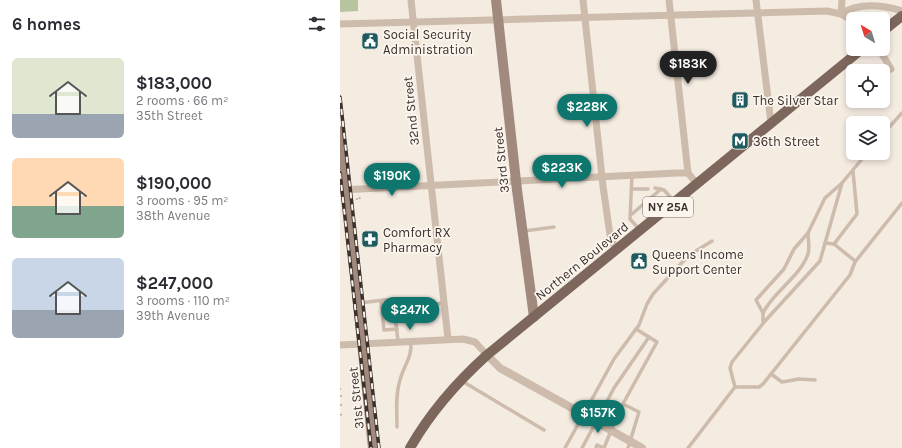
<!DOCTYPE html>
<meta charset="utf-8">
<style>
body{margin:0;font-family:Karla,sans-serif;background:#f2f2f3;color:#2b2b33;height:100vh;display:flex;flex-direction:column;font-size:15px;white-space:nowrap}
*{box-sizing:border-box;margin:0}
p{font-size:13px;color:#7c7c81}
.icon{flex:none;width:22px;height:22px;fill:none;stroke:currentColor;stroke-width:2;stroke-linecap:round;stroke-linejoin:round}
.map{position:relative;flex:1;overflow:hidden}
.panel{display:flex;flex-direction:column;background:#fff;width:340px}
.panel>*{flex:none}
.needle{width:26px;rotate:322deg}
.fabs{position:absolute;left:506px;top:12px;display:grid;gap:8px}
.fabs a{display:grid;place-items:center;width:44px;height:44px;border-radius:6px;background:#fff;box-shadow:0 2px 6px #0003;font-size:20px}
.price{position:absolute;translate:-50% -34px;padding:0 9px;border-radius:14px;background:#0f766e;color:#fff;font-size:13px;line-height:26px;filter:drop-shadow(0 1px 2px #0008)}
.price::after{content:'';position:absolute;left:50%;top:24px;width:12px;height:9px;margin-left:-6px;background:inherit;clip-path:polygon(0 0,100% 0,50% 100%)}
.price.on{background:#222;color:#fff}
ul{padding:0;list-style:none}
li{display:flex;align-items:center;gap:12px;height:100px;padding:0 12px}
li span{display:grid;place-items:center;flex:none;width:112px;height:80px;border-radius:6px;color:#555}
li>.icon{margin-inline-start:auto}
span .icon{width:48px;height:48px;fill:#fffc;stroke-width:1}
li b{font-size:17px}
h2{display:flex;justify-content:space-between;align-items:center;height:48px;padding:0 12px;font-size:17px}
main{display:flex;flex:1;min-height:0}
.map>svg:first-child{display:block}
.green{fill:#b8c4a0}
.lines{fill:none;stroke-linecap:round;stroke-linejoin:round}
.path{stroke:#b9a596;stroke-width:1.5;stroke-dasharray:2 2;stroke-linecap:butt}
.service{stroke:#cdbbac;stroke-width:3.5}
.minor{stroke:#cdbbac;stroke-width:7}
.tertiary{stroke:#cdbbac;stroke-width:8}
.secondary{stroke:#a18a7d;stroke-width:10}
.primary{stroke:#7d675c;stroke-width:10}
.rail-casing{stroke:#3b302b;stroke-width:3.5}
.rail{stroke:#fbf5ee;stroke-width:2;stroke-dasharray:6;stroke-linecap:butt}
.tertiary-bridge{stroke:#cdbbac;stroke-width:8}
.labels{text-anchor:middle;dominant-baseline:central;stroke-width:3.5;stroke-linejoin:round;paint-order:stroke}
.shield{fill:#fbf5ee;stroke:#756b66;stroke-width:1}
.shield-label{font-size:12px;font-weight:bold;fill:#3b302b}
.poi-label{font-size:13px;fill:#3b302b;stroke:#fbf5ee;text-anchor:start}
.street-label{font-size:13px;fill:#3b302b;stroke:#fbf5ee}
</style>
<main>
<section class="panel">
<h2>6 homes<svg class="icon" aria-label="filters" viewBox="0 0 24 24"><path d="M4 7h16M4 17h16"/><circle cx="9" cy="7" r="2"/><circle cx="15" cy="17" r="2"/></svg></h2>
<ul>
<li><span style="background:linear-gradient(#dfe7d0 70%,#9aa5b1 0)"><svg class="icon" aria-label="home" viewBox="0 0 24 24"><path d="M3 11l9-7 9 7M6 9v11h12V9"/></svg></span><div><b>$183,000</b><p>2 rooms · 66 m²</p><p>35th Street</p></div></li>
<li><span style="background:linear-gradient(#ffd9b3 60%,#7fa58c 0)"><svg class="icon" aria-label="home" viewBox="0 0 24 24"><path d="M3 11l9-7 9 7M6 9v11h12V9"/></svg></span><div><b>$190,000</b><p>3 rooms · 95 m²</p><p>38th Avenue</p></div></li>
<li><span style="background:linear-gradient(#c9d6e8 65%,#9aa5b1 0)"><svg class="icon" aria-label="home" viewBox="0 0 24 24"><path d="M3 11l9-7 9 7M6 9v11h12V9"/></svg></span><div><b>$247,000</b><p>3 rooms · 110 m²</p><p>39th Avenue</p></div></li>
</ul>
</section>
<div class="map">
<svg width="562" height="448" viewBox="0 0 562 448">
<rect width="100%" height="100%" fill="#f4ebe1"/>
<!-- green -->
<polygon class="green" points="0,0 18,0 18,11 0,12"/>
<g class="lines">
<!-- path -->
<g class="path">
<polyline points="16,199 20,199 19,195"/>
<polyline points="0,389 1,389"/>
<polyline points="0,396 2,396"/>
<polyline points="0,405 2,405"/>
<polyline points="0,415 3,414"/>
</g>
<!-- service -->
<g class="service">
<polyline points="543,134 562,113"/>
<polyline points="292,175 290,219 299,229"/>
<polyline points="315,188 324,190 333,200"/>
<polyline points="292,189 308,189"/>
<polyline points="308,200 319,213"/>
<polyline points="292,214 321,189"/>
<polyline points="184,231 214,227"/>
<polyline points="485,243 494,244 515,261"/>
<polyline points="494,244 517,214 513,171"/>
<polyline points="41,301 44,330 57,329"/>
<polyline points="19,303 53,299 58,341"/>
<polyline points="94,304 104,303"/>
<path d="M423,313C433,292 460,277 468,254C470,249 468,239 468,233"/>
<polyline points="423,322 423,313 416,300 444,269 454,249 468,233 485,198 502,183 527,153"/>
<polyline points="431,374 442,382 459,379 475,380"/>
<polyline points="122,381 204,430"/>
<polyline points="395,387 419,387 423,384 510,275 515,262 562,203"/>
<polyline points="395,387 390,368 392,362 425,321 480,261 502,183"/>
<polyline points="283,404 299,412 288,448"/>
<path d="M57,427C57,412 55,395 60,380C64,365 72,358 71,342"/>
<polyline points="225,448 274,359 299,325 307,304 313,294 348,256 372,241"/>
<polyline points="242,448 274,388 309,337"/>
<polyline points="256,448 257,445 264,448"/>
<polyline points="264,448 279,411 317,342 296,329"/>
<polyline points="348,448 395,387"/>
</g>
<!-- minor -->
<g class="minor">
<polyline points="71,0 108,339"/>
<polyline points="243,0 263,186 270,235 276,250"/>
<polyline points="329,0 348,173"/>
<polyline points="416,0 431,123"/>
<path d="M501,14C518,2 543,5 562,11"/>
<polyline points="501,14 502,0"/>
<polyline points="0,24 487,11 501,14 513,21"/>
<polyline points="539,49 551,69"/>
<polyline points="0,190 337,173 348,173 357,184"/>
<polyline points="0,345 123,339 135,342 147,355"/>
</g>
<!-- tertiary -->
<polyline class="tertiary" points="147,355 160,368 223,403"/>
<!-- secondary -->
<g class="secondary">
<polyline points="156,0 177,190 194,317"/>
<polyline points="0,131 33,448"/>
</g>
<!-- primary -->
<g class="primary">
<polyline points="543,31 562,16"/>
<path d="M70,448C90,413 117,382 147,355L522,49"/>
</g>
<defs>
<g id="rail">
<polyline points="0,97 39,448"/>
<polyline points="0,173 31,448"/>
</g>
</defs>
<!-- rail casing -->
<use href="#rail" class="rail-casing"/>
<!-- rail -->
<use href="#rail" class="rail"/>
<!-- tertiary-bridge -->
<polyline class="tertiary-bridge" points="223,403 302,448"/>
</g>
<!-- icons -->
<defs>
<symbol id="civic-square" viewBox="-11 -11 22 22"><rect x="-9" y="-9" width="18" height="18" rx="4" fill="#1f5a5e" stroke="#fbf5ee"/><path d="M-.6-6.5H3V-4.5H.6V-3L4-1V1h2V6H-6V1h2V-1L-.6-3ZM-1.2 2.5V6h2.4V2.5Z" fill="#fff"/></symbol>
<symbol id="building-square" viewBox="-11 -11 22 22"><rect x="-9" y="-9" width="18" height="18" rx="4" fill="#1f5a5e" stroke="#fbf5ee"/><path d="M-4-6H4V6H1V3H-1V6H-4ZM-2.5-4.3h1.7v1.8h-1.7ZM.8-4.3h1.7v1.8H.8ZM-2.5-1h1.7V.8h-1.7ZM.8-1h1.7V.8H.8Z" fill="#fff"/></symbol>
<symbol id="metro-square" viewBox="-11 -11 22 22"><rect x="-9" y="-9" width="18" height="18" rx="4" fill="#1f5a5e" stroke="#fbf5ee"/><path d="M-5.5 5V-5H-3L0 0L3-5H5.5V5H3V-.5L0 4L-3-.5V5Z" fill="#fff"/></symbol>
<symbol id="pharmacy-square" viewBox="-11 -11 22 22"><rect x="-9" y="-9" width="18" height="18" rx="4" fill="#1f5a5e" stroke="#fbf5ee"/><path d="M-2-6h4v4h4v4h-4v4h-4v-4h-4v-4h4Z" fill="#fff"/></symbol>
</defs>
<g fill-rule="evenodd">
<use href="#civic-square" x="20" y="31" width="20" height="20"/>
<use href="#building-square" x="390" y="90" width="20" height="20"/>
<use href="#metro-square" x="390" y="131" width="20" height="20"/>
<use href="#pharmacy-square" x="20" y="229" width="20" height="20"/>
<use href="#civic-square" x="289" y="251" width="20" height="20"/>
</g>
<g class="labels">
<!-- shield labels -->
<rect class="shield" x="303" y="197" width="50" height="20" rx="3"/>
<g class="shield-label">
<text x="328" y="207">NY 25A</text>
</g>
<!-- poi labels -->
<g class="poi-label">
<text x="43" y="34">Social Security<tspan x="43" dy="15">Administration</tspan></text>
<text x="413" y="100">The Silver Star</text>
<text x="413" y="141">36th Street</text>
<text x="43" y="232">Comfort RX<tspan x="43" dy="15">Pharmacy</tspan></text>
<text x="312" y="254">Queens Income<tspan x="312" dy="15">Support Center</tspan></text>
</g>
<!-- street labels -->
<g class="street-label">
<text transform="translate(71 111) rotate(-96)">32nd Street</text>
<text transform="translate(161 160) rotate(-96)">33rd Street</text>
<text transform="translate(242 261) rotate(-39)">Northern Boulevard</text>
<text transform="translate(16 398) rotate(-96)">31st Street</text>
</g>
</g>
</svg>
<div class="fabs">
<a><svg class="needle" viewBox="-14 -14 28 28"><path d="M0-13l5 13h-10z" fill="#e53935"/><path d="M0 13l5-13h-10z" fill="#7c7c81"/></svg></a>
<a><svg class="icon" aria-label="locate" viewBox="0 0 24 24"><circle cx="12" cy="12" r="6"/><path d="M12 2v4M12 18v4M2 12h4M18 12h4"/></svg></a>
<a><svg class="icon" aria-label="layers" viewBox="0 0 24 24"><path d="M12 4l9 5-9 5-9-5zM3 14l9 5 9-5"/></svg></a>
</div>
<b class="price on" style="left:348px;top:85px">$183K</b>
<b class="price" style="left:247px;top:128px">$228K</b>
<b class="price" style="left:222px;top:189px">$223K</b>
<b class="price" style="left:52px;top:197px">$190K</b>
<b class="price" style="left:70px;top:331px">$247K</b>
<b class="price" style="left:258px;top:434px">$157K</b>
</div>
</main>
